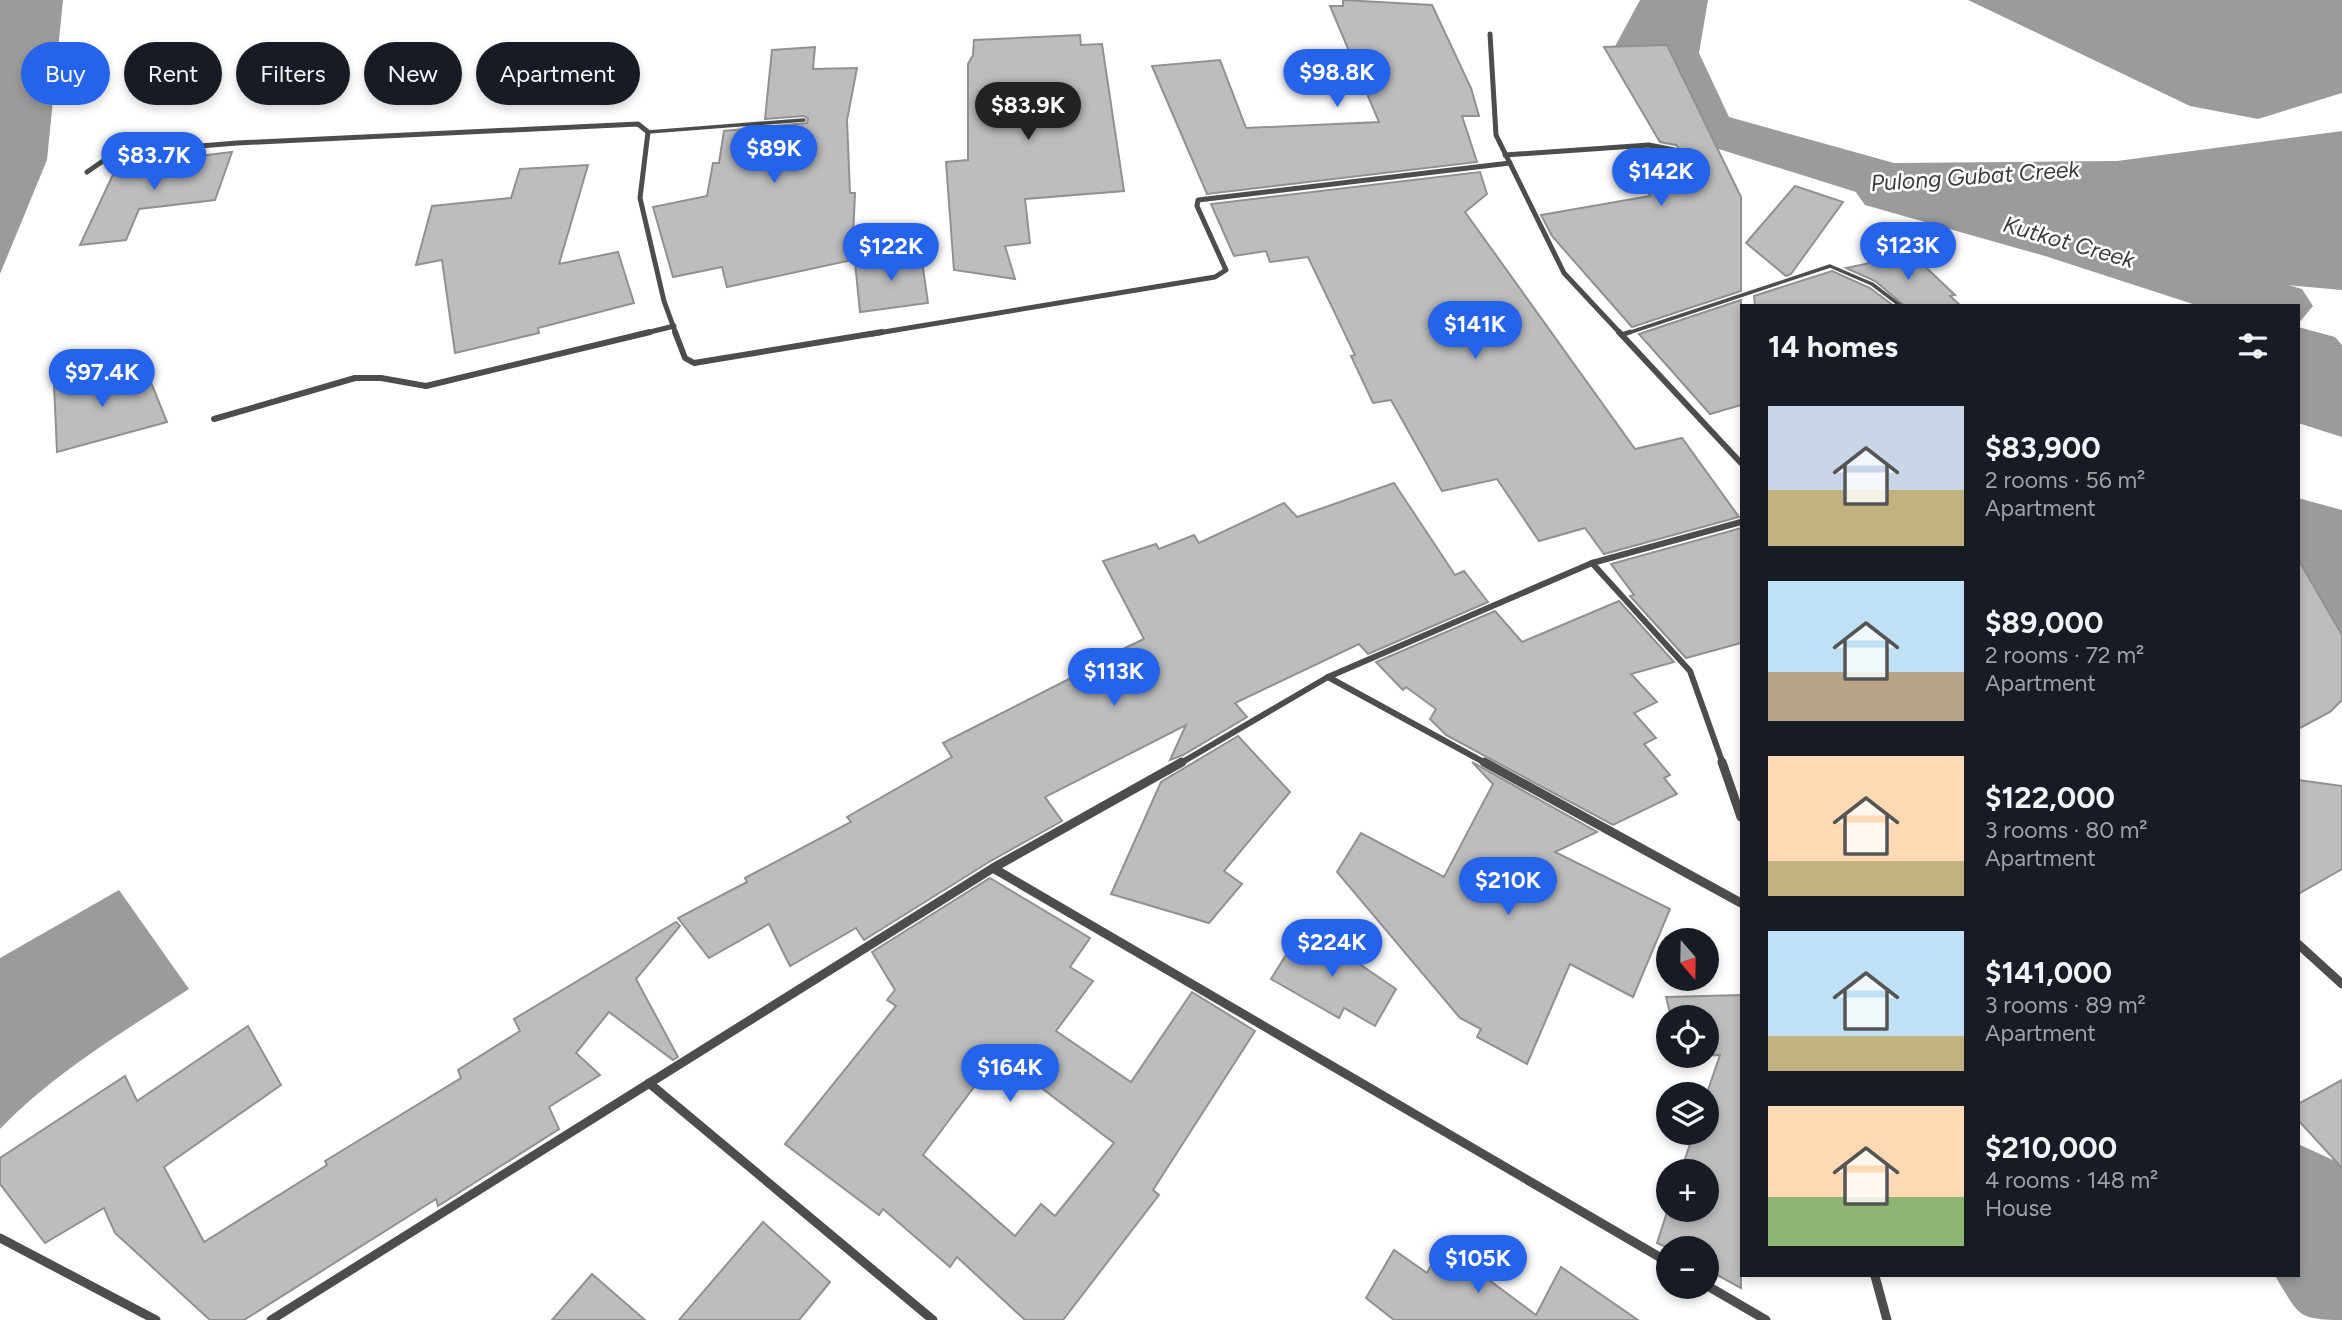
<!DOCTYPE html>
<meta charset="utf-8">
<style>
body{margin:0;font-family:Figtree,sans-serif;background:#242831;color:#f1f3f6;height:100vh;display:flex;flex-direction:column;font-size:26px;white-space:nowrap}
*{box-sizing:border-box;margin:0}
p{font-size:23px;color:#9ea1a6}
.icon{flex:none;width:38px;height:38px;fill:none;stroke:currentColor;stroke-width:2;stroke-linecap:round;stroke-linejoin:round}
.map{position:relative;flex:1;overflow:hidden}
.sheet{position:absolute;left:1740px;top:304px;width:560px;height:973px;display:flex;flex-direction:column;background:#171b24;border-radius:0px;box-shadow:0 4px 10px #0003}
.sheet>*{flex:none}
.hud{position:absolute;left:21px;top:42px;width:665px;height:63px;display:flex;gap:14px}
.needle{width:46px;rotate:160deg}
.controls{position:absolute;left:1656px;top:928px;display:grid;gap:14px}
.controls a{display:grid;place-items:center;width:63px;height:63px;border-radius:50%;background:#171b24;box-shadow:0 4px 10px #0003;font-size:35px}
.price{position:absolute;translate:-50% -60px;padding:0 16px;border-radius:24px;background:#2563eb;color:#fff;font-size:23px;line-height:46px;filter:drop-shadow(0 2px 4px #0008)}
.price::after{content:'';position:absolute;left:50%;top:42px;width:21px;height:16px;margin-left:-10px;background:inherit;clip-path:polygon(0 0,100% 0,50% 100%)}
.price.on{background:#222;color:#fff}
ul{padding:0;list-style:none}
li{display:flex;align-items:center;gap:21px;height:175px;padding:0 28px}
li span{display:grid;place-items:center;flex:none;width:196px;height:140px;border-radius:0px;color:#555}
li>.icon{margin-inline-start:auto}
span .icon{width:84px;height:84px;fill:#fffc;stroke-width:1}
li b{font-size:30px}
h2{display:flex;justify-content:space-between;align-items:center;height:84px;padding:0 28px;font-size:30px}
.pill{padding:0 24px;border-radius:32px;background:#171b24;box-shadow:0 4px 10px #0003;font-size:24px;line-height:63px}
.pill.on{background:#2563eb;color:#fff}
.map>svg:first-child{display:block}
.water{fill:#9b9b9b}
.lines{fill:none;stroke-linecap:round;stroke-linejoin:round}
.river{fill:#9b9b9b;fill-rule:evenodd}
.building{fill:#bdbdbd;stroke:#919191;stroke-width:2;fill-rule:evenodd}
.service-far1{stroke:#4d4d4d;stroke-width:3.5}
.service{stroke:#4d4d4d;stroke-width:5}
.minor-far2{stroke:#4d4d4d;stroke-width:5}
.minor-far1{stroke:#4d4d4d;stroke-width:6}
.minor{stroke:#4d4d4d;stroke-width:9}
.labels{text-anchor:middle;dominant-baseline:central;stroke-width:5;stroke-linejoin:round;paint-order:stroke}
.far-water-label{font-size:23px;font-style:italic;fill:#3c3c3c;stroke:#fff}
</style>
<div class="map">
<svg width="2342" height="1320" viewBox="0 0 2342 1320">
<rect width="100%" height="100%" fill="#fff"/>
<!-- water -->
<g class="water">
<polygon points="0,0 63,0 47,160 0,274"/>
<polygon points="1640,0 1708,0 1699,53 1729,117 1894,163 2117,161 2342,131 2342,290 2254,282 2207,263 1875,198 1655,129 1614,48"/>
<polygon points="1968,0 2342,0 2342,93 2258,119 2190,106"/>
<polygon points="2298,327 2335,337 2342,345 2342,437 2298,423"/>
<polygon points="2298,562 2342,573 2342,668 2337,668 2298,610"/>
<path d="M119,890L189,989C123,1032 55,1072 0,1129V958Z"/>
</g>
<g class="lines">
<!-- river -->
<g class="river">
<polygon points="1889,171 2095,226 2302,289 2313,306 2298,324 2298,306 2199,306 2045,256 1865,205 1855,191 1865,177"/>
<polygon points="2298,498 2342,510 2342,574 2298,562"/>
<path d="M2298,1144L2342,1164V1320C2295,1320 2299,1314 2275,1276H2298Z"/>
</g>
</g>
<!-- building -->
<g class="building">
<polygon points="1343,0 1432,5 1471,88 1479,116 1462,116 1477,162 1207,194 1152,66 1220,60 1246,128 1379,122 1330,6 1343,6"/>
<polygon points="1080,35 1081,45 1102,44 1124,191 1025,199 1030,243 1005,246 1015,279 954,270 946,162 968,160 968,64 973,55 974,40"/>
<polygon points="1667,45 1741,197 1741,291 1632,327 1552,236 1541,215 1650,196 1628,164 1670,159 1667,154 1676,155 1679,149 1676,145 1660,142 1604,47"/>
<polygon points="815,47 813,69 857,68 847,120 850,193 855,193 852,260 727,287 722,267 673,277 653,207 707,196 713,163 719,163 724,131 807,123 808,118 804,116 765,119 772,50"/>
<polygon points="232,152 215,200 139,209 126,240 80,245 117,166"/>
<polygon points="588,165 559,264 618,252 634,303 538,328 539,333 455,353 442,260 416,265 432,206 511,198 520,169"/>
<polygon points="1480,172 1487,194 1465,212 1635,449 1682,438 1739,517 1604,554 1585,528 1539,541 1497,479 1442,491 1391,400 1373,403 1351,356 1355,355 1308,257 1270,262 1266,251 1234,256 1211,204"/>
<polygon points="1795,186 1843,202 1791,274 1786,276 1746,243"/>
<polygon points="921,254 928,303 860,312 855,262"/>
<polygon points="1912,254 1955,295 1950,296 1961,306 1905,306 1875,281 1846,268"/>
<polygon points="1832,271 1870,288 1894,306 1755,306 1754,296"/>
<polygon points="1741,300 1741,405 1710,414 1639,334"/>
<polygon points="104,366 106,391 150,380 167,422 57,452 54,384 65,380 64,377"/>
<polygon points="1394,483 1455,575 1464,571 1488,602 1368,654 1359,644 1235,703 1247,717 1183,755 1170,760 1186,725 1045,797 1062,821 989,862 864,940 856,928 790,966 769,924 709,958 678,918 747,882 745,878 851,822 847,817 952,757 943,743 1079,674 1076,671 1144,639 1103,561 1156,544 1159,549 1194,535 1199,543 1284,503 1297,517"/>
<polygon points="1741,528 1741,643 1686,658 1630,596 1634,595 1611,564"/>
<polygon points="2298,559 2342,635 2342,700 2330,712 2298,729"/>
<polygon points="1619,601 1674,662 1631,674 1657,702 1634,713 1656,738 1644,744 1670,775 1664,778 1677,794 1613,825 1446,735 1430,719 1436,709 1406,687 1403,690 1376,662 1495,611 1522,642"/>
<polygon points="1238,736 1290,792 1224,871 1242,884 1209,923 1111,894 1161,782"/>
<polygon points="1472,762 1597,832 1555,852 1670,909 1633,997 1570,964 1527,1064 1477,1037 1481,1029 1460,1018 1337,872 1361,833 1444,877 1493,784"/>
<polygon points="2298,780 2342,786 2342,869 2298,894"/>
<path d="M990,878L1090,938L1070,967L1093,981L1056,1031L1131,1082L1192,992L1255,1031L1153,1190L1159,1195L1063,1320H1025L957,1257L950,1267L883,1209L879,1215L785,1144L896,1006L887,1000L895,990L872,952ZM998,1055L1114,1143L1055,1216L1041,1204L1015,1236L923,1155Z"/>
<polygon points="676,922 680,926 636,979 678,1057 673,1060 609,1012 576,1053 600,1075 549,1107 559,1129 438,1206 436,1199 244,1320 210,1320 115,1233 104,1208 45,1243 0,1184 0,1158 125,1076 137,1101 248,1026 281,1085 164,1167 204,1242 327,1165 325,1161 461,1078 458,1070 520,1031 514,1019"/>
<polygon points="1304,926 1396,989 1375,1026 1344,1008 1339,1018 1271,979"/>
<polygon points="1741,995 1741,1288 1706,1269 1706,1248 1668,1248 1657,1243 1668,1209 1706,1209 1706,1171 1681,1171 1694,1132 1706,1132 1706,1096 1720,1055 1681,1056 1706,1055 1706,1017 1671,1017 1666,997"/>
<polygon points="2342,1080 2342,1168 2298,1120 2298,1104"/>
<polygon points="763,1222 830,1282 799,1320 679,1320"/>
<polygon points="1442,1245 1536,1315 1561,1267 1638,1320 1394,1320 1366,1298 1394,1250 1427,1273"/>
<polygon points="592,1274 645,1320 552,1320"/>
</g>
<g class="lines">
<!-- service-far1 -->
<g class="service-far1">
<polyline points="648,132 804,120"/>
<polyline points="1625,334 1830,266 1872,284 1901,306"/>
</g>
<!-- service -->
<polyline class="service" points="1621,335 1630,332"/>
<!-- minor-far2 -->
<g class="minor-far2">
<polyline points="1490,34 1496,135 1564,273 1621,334"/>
<polyline points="1505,155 1649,145 1674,150"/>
<polyline points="87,172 103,161 126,152 237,143 638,124 648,132 640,198 664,301 676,334"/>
<polyline points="642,334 674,326"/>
<polyline points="872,334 1215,277 1226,270 1197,206 1198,200 1510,163"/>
</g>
<!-- minor-far1 -->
<g class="minor-far1">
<polyline points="675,332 685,358 694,363 882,332"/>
<polyline points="1619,332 1741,463"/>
<polyline points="214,419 355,378 381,378 426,386 650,332"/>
<polyline points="1592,563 1690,671 1723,764"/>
<polyline points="1328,677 1487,764"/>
<polyline points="1179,764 1328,677 1592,563 1741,522"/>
</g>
<!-- minor -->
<g class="minor">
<polyline points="1484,762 1741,903"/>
<polyline points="1722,762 1741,817"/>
<polyline points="993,868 1668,1262"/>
<polyline points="2298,944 2342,984"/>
<polyline points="649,1083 933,1320"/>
<polyline points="0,1238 156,1320"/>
<polyline points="1875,1276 1887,1320"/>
<polyline points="1706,1285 1766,1320"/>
<polyline points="271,1320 993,868 1182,762"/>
</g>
</g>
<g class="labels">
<!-- far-water labels -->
<g class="far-water-label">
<text transform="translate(1975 176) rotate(-4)">Pulong Gubat Creek</text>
<text transform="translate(2069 242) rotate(16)">Kutkot Creek</text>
</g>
</g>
</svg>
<div class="controls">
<a><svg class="needle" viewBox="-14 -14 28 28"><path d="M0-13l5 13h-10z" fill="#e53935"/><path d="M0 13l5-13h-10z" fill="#9ea1a6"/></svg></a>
<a><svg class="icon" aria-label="locate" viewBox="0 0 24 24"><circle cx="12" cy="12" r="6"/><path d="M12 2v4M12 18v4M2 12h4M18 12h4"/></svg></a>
<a><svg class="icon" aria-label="layers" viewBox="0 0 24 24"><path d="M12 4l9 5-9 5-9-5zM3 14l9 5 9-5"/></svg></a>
<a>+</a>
<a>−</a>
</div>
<b class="price" style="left:1337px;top:109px">$98.8K</b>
<b class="price on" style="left:1028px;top:142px">$83.9K</b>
<b class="price" style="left:774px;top:185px">$89K</b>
<b class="price" style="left:154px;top:192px">$83.7K</b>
<b class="price" style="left:1661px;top:208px">$142K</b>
<b class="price" style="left:1908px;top:282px">$123K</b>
<b class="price" style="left:891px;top:283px">$122K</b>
<b class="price" style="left:1475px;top:361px">$141K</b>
<b class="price" style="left:102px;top:409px">$97.4K</b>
<b class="price" style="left:1114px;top:708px">$113K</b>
<b class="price" style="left:1508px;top:917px">$210K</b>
<b class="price" style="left:1332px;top:979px">$224K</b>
<b class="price" style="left:1010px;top:1104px">$164K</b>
<b class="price" style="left:1478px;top:1295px">$105K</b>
<div class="hud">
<a class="pill on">Buy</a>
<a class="pill">Rent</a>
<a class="pill">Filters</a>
<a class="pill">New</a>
<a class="pill">Apartment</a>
</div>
<section class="sheet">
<h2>14 homes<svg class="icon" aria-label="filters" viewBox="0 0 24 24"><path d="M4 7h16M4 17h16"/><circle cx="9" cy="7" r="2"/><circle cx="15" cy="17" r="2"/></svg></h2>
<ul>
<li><span style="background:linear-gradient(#c9d6e8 60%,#c2b280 0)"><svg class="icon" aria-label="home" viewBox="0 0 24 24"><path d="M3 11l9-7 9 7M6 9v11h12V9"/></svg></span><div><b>$83,900</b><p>2 rooms · 56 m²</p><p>Apartment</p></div></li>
<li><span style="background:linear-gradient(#bfe0f5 65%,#b9a48a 0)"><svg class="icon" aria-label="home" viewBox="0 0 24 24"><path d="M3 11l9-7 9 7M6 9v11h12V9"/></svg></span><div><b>$89,000</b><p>2 rooms · 72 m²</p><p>Apartment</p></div></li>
<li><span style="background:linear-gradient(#ffd9b3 75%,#c2b280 0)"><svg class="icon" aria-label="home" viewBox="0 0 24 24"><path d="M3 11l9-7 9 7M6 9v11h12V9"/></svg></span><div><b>$122,000</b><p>3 rooms · 80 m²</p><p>Apartment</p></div></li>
<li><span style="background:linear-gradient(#bfe0f5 75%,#c2b280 0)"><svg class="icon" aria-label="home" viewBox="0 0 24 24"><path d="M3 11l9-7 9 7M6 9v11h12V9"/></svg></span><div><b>$141,000</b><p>3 rooms · 89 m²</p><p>Apartment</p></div></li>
<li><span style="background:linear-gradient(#ffd9b3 65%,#8fb573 0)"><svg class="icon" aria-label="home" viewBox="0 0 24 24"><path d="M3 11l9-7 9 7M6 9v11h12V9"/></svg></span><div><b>$210,000</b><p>4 rooms · 148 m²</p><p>House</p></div></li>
</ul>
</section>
</div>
